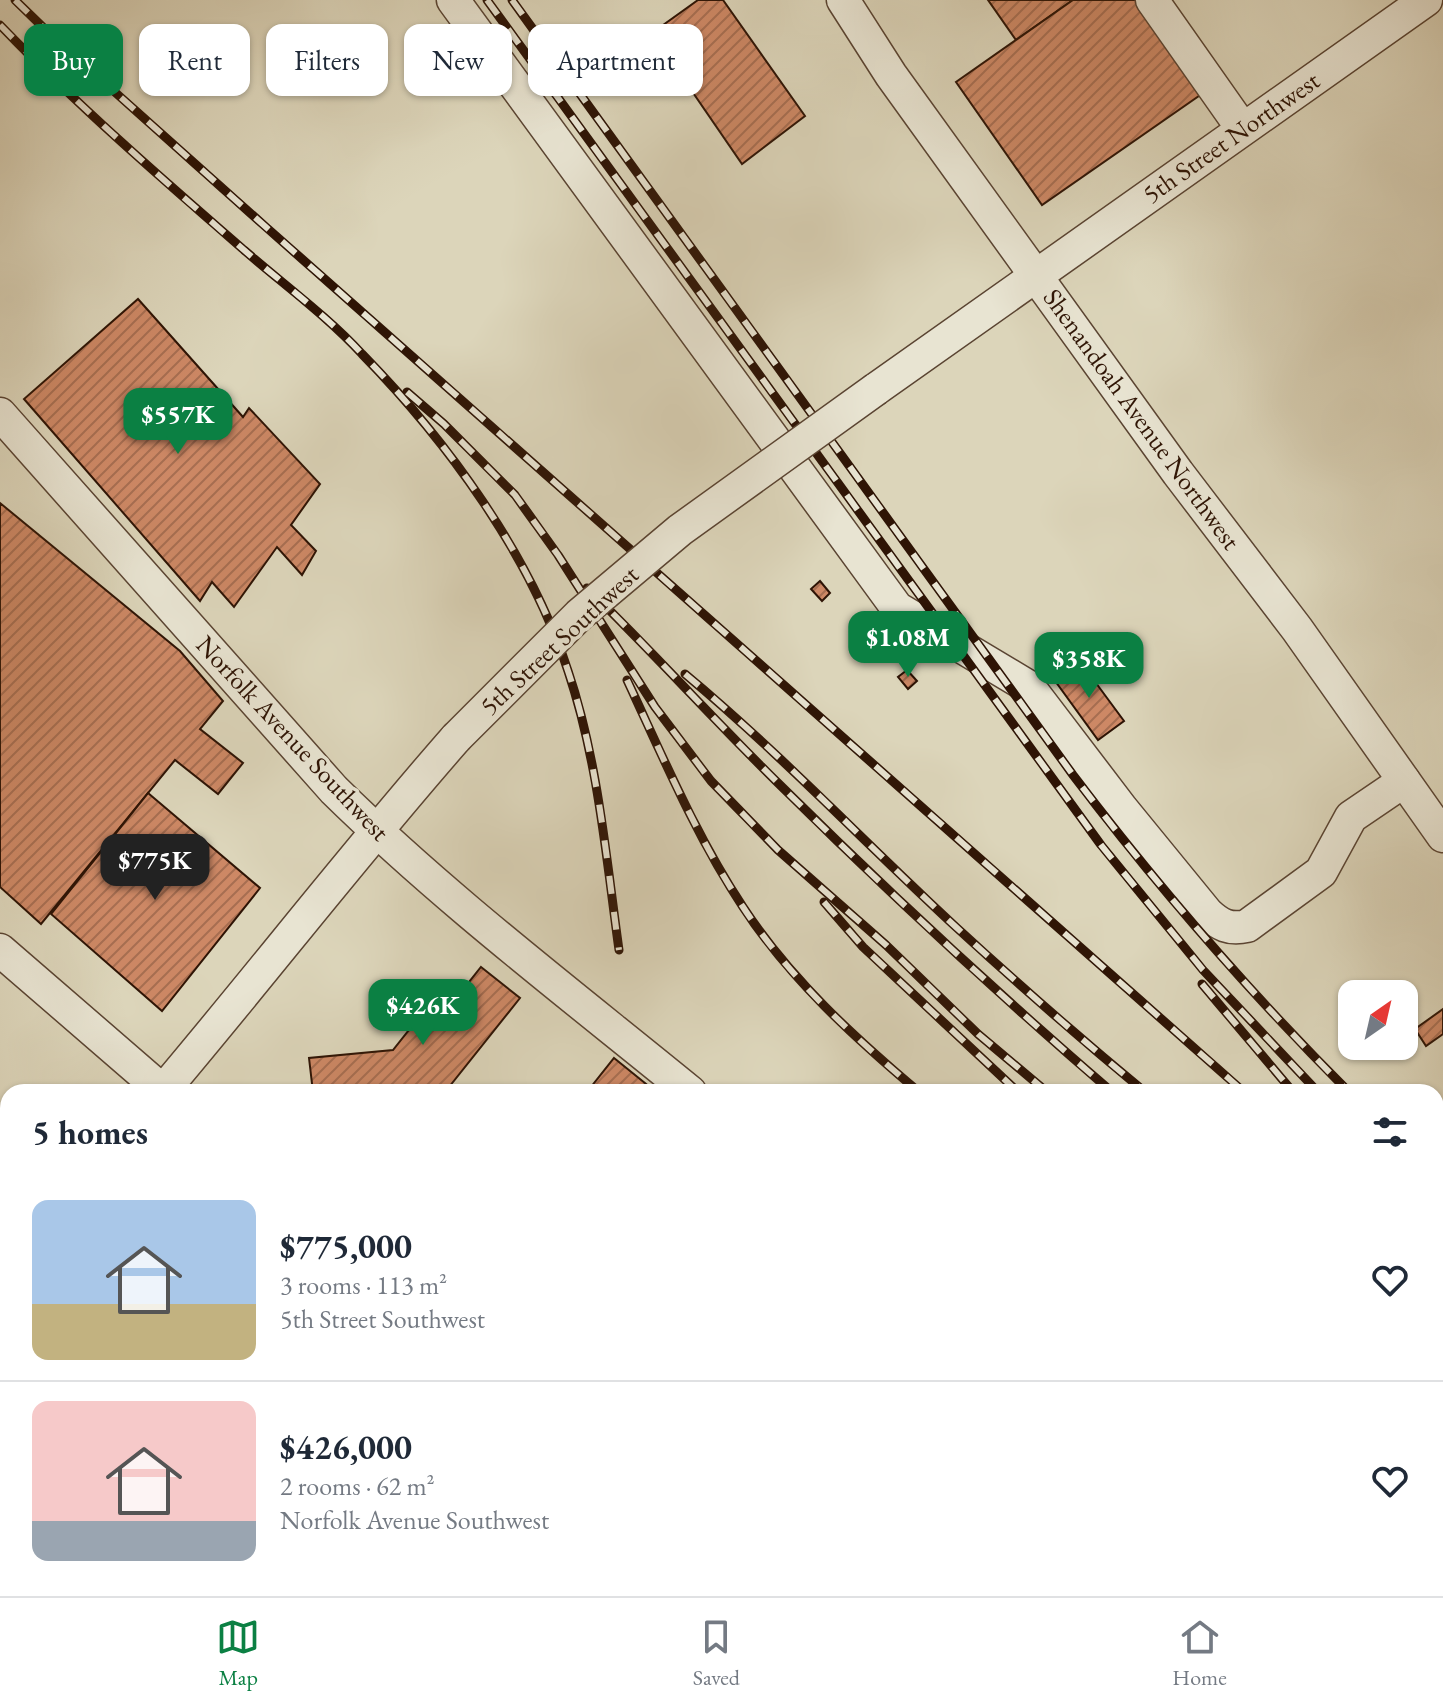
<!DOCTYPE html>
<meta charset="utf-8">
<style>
body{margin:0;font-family:"EB Garamond",serif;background:#f6f6f7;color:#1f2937;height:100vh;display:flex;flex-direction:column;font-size:30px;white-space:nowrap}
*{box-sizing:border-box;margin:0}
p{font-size:26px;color:#747a83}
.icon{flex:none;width:44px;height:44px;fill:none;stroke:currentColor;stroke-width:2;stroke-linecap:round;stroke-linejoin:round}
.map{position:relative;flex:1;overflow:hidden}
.panel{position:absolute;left:0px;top:1084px;width:1444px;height:512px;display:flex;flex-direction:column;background:#fff;border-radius:24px 24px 0 0;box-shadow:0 2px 6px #0004}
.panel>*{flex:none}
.top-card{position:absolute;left:24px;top:24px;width:800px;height:72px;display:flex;gap:16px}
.needle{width:52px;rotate:34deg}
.controls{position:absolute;left:1338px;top:980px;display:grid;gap:16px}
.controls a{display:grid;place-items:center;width:80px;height:80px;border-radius:16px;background:#fff;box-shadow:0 2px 6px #0004;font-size:40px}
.price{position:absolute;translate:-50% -68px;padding:0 18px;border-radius:16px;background:#0b8043;color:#fff;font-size:26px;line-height:52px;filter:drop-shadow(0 2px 4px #0008)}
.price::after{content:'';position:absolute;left:50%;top:48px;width:24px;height:18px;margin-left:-12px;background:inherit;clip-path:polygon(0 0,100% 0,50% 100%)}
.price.on{background:#222;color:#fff}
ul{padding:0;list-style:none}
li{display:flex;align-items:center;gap:24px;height:200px;padding:0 32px}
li+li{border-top:2px solid #e0e1e3}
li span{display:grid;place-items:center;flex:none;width:224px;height:160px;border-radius:16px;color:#555}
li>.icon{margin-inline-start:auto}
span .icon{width:96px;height:96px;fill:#fffc;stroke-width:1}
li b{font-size:34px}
h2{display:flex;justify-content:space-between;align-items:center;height:96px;padding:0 32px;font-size:34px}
.pill{padding:0 28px;border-radius:16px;background:#fff;box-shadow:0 2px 6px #0004;font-size:28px;line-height:72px}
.pill.on{background:#0b8043;color:#fff}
.tab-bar{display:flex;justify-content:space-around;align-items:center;height:112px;border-top:2px solid #e0e1e3;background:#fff;font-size:22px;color:#747a83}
.tab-bar a{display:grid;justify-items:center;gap:4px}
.tab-bar .on{color:#0b8043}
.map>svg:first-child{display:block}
.building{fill:url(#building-hatch);stroke:#2e1405;stroke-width:2}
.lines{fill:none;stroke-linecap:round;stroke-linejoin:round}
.minor-casing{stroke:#5a4432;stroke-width:35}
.minor{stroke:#e8e4d2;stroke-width:32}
.rail-casing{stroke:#2e1405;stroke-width:9}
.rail{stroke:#e8e4d2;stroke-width:6;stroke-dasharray:18;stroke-linecap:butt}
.minor-bridge-casing{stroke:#5a4432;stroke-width:35;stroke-linecap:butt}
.minor-bridge{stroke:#e8e4d2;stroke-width:32}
.labels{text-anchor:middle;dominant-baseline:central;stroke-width:7;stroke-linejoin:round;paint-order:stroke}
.street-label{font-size:26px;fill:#2e1405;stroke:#e8e4d2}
</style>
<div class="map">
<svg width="1443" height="1596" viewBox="0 0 1443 1596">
<defs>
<pattern id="building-hatch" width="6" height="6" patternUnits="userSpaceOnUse" patternTransform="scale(2)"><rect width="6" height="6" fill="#cd8865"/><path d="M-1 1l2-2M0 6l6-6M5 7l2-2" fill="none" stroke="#a76e51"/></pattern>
</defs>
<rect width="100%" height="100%" fill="#dcd5ba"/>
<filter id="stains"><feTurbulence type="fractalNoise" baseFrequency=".0025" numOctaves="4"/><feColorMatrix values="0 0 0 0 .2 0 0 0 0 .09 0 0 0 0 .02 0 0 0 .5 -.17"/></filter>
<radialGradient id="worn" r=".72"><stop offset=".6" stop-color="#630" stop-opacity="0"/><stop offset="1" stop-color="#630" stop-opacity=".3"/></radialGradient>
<!-- building -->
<g class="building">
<polygon points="698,0 723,0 805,116 742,164 652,33"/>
<polygon points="988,0 1073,0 1016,40"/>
<polygon points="1073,0 1141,0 1206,91 1042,205 956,82"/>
<polygon points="138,299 243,417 249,408 320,484 291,525 316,551 302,575 277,547 234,607 212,582 200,601 24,399"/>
<polygon points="0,503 180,651 223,701 200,729 243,763 218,794 175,760 41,924 0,887"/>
<polygon points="820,581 830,593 822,601 811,589"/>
<polygon points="882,639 892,651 883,659 874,647"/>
<polygon points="1079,660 1124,721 1098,740 1053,678"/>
<polygon points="907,670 917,681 908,689 898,677"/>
<polygon points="148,793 260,888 162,1011 51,914"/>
<polygon points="481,967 520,998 445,1092 313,1092 309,1058 393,1050 420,1016 434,1026"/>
<polygon points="1443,1009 1443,1034 1426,1046 1415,1029"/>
<polygon points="614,1058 656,1092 587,1092"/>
<polygon points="1438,1380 1443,1383 1443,1532 1436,1527"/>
<polygon points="0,1423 8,1430 8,1496 0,1492"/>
<polygon points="0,1505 8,1510 8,1525 0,1540"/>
<polygon points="8,1525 8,1588 80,1588 93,1596 0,1596 0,1540"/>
<polygon points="1436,1527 1443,1532 1443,1596 1367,1596 1372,1588 1436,1588"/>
<polygon points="329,1588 489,1588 483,1596 339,1596"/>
<polygon points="585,1588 690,1588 683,1596 578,1596"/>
<polygon points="690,1588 716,1588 726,1596 683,1596"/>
<polygon points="1121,1588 1158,1588 1152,1596 1115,1596"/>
</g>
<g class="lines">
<defs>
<g id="minor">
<path d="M453,0L897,608L1029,687L1122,809L1207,913C1220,925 1229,930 1247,926L1321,872L1351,817L1404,781"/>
<polyline points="843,0 891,75 1178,473 1297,629 1443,836"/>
<polyline points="1152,0 1242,128"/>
<polyline points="876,389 1426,0"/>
<path d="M0,414L334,790C445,899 570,994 690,1092"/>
<polyline points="0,950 164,1092"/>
<path d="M162,1092C261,975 355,853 456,738"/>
<polyline points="0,1295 8,1285"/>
<polyline points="0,1381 8,1387"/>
<polyline points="262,1588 272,1596"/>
<polyline points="778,1588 788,1596"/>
<polyline points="890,1588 900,1596"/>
<polyline points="1240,1588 1250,1596"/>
<polyline points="1291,1588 1301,1596"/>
<polyline points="525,1596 531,1588"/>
<polyline points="816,1596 823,1588"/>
<polyline points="923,1596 930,1588"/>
</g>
</defs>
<!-- minor casing -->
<use href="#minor" class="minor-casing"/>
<!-- minor -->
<use href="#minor" class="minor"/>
<defs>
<g id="rail">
<polyline points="15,0 51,35 267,228 1244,1092"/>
<polyline points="487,0 1101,845 1203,970 1318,1092"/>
<path d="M512,0L1073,775C1158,887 1249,992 1349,1092"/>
<path d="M0,25C77,105 160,177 244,250C283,284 327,316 362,354C447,441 530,554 568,671C598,760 606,857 619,950"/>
<polyline points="407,392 444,424 515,495 558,555 655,707 711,781 778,850 886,945 978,1034 1047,1092"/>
<path d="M587,588C652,651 713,719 778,783C886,890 997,993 1112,1092"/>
<path d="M685,674C781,754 866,844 957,928C1018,984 1081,1039 1145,1092"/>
<path d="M627,680C663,757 696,836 743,907C790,979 854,1037 919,1092"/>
<polyline points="824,902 863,947 1018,1092"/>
<polyline points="1202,984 1293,1092"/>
<polyline points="1436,1174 1443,1180"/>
<polyline points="1436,1206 1443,1212"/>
<polyline points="1436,1234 1443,1241"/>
<polyline points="1436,1262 1443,1268"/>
<polyline points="1436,1314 1443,1319"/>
<polyline points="1436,1341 1443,1346"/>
</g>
</defs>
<!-- rail casing -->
<use href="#rail" class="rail-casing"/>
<!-- rail -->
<use href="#rail" class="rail"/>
<defs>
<polyline id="minor-bridge" points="456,738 579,615 680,530 876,389"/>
</defs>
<!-- minor-bridge casing -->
<use href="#minor-bridge" class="minor-bridge-casing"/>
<!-- minor-bridge -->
<use href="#minor-bridge" class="minor-bridge"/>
</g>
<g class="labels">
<!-- street labels -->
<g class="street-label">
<text transform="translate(1231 137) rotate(-35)">5th Street Northwest</text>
<text transform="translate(1142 419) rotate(54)">Shenandoah Avenue Northwest</text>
<text transform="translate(559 640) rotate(-43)">5th Street Southwest</text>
<text transform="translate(293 738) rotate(47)">Norfolk Avenue Southwest</text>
</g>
</g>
<rect width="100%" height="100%" filter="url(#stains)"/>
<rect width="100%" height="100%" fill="url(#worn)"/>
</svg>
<div class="controls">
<a><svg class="needle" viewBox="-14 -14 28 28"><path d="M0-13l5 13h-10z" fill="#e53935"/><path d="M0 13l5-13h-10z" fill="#747a83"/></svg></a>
</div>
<b class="price" style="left:178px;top:456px">$557K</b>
<b class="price" style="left:908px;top:679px">$1.08M</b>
<b class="price" style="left:1089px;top:700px">$358K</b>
<b class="price on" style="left:155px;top:902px">$775K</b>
<b class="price" style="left:423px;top:1047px">$426K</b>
<div class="top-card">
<a class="pill on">Buy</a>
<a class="pill">Rent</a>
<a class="pill">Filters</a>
<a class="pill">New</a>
<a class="pill">Apartment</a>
</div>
<section class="panel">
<h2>5 homes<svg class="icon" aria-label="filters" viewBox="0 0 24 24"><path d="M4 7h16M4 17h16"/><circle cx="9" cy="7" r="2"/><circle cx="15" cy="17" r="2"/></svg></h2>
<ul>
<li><span style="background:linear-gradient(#a9c7e8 65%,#c2b280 0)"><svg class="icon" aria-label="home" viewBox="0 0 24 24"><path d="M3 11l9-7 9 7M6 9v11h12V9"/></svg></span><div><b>$775,000</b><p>3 rooms · 113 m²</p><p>5th Street Southwest</p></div><svg class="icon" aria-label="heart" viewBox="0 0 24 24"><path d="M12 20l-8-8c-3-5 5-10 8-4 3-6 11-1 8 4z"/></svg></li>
<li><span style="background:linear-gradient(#f6c9c9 75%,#9aa5b1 0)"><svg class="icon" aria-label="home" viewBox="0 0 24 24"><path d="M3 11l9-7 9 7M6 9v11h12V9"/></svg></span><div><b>$426,000</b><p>2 rooms · 62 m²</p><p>Norfolk Avenue Southwest</p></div><svg class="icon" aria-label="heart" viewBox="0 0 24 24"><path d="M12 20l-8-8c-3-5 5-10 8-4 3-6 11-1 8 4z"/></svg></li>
</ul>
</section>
</div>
<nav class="tab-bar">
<a class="on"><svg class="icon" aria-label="map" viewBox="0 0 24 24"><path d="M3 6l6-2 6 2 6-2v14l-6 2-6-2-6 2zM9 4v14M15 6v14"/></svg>Map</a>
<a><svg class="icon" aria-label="saved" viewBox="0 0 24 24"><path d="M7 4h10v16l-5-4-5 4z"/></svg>Saved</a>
<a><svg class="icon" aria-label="home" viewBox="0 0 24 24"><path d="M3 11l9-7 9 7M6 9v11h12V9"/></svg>Home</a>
</nav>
